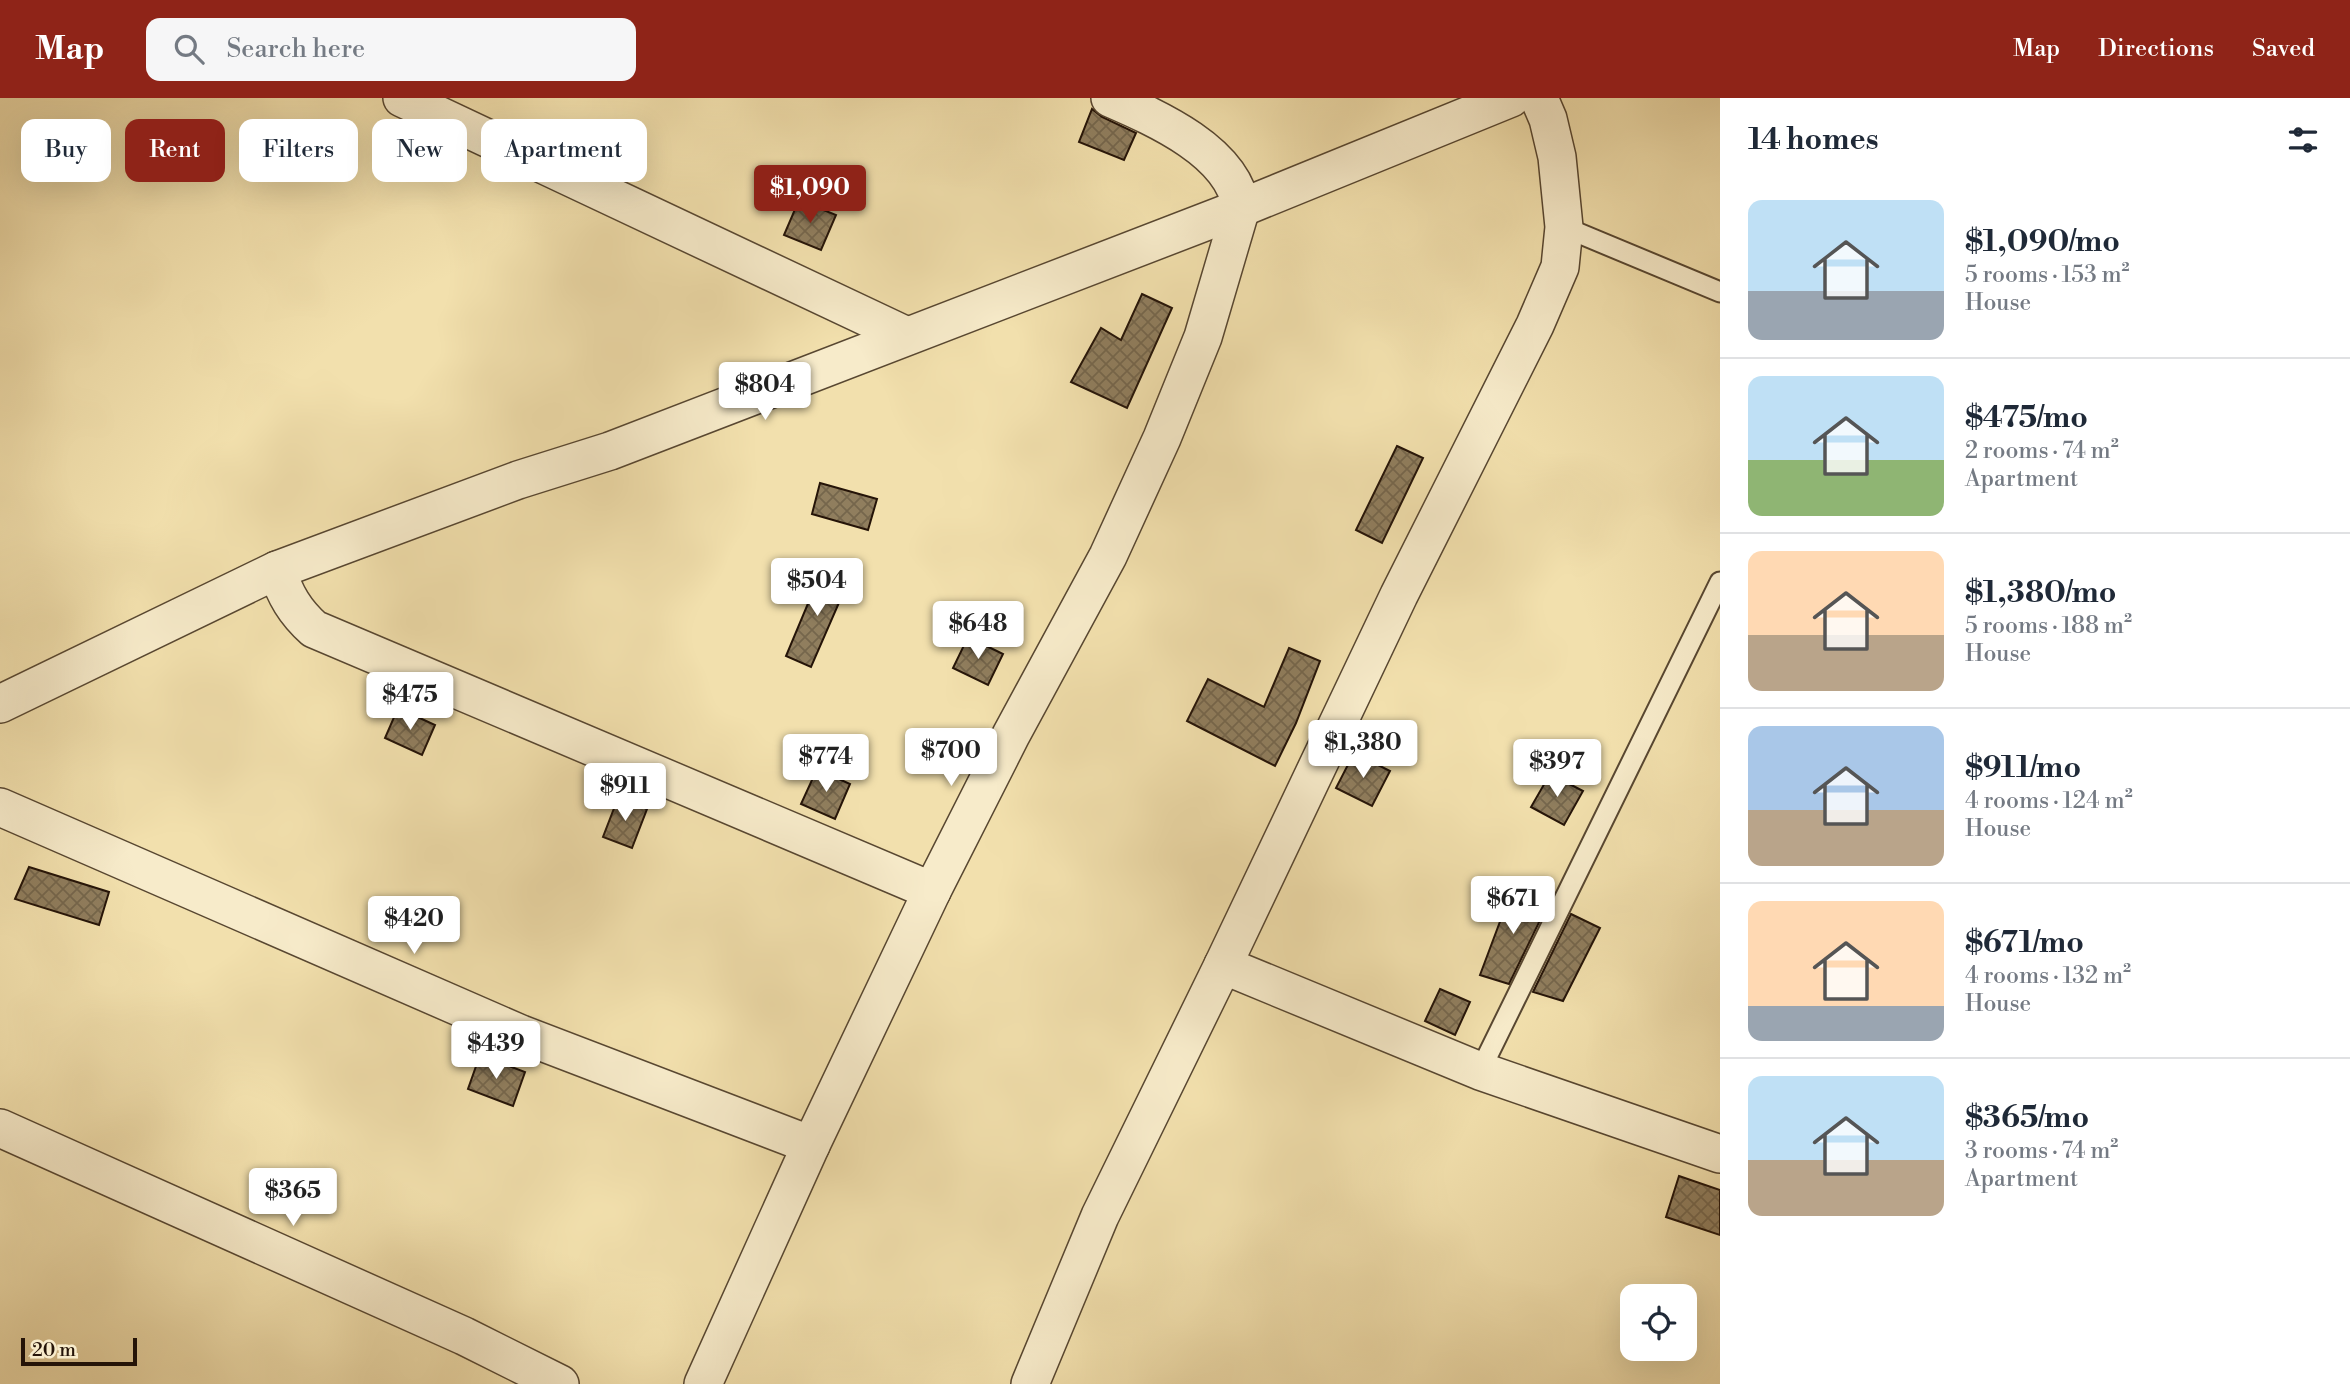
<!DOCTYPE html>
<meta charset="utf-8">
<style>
body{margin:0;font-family:"Libre Bodoni",serif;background:#f6f6f7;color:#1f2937;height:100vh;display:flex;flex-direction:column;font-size:26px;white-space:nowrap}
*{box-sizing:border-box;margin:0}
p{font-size:23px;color:#747a83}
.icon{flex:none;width:38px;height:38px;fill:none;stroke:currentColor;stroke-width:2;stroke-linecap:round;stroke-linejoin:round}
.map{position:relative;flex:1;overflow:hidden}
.details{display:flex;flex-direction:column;background:#fff;width:630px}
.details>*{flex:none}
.banner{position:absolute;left:21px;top:21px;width:665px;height:63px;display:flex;gap:14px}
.tools{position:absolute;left:1620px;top:1186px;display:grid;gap:14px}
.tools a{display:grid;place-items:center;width:77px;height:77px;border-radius:14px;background:#fff;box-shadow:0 7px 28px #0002;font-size:35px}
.scale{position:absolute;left:21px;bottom:18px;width:116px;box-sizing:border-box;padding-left:7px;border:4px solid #251408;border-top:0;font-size:19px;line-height:24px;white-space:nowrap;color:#251408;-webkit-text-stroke:5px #f7ebca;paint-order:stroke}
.price{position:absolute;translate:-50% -60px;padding:0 16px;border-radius:7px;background:#fff;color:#222;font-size:23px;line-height:46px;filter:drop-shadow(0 2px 4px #0008)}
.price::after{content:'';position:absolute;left:50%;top:42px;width:21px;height:16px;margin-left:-10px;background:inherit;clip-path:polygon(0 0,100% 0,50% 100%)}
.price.current{background:#8f2418;color:#fff}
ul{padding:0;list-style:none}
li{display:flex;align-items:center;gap:21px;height:175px;padding:0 28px}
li+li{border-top:2px solid #e0e1e3}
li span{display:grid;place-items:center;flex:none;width:196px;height:140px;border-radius:14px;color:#555}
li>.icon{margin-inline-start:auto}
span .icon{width:84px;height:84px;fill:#fffc;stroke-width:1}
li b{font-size:30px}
h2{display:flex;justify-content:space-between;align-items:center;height:84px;padding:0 28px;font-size:30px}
.chip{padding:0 24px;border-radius:14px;background:#fff;box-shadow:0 7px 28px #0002;font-size:24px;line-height:63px}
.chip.current{background:#8f2418;color:#fff}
header{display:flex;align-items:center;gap:42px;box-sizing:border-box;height:98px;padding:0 35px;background:#8f2418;color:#fff}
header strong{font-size:33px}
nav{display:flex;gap:38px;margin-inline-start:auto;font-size:24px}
.search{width:490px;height:63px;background:#f6f6f7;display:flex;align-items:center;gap:18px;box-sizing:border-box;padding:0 24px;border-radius:14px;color:#747a83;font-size:26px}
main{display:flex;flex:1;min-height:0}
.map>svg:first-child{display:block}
.building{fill:url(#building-cross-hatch);stroke:#251408;stroke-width:2}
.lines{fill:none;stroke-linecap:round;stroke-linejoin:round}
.service-casing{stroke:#584731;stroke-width:23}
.minor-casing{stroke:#584731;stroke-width:40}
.service{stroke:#f7ebca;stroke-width:19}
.minor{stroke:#f7ebca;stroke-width:37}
</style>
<header>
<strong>Map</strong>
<div class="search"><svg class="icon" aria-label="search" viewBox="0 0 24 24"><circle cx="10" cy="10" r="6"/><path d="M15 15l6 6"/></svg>Search here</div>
<nav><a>Map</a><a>Directions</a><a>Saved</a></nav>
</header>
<main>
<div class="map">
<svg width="1720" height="1286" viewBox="0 0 1720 1286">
<defs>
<pattern id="building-cross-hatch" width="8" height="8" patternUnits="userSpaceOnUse" patternTransform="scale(1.75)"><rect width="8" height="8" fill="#907e5e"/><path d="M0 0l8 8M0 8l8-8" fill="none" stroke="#75664c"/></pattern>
</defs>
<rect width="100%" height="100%" fill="#f2e0ad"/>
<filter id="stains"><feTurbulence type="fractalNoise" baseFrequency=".00286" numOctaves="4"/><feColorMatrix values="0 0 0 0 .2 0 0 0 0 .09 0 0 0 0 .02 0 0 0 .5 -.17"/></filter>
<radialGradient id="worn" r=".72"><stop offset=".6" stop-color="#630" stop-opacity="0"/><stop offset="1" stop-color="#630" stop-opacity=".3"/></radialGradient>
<!-- building -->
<g class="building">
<polygon points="1092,11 1102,19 1136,35 1124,62 1079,44"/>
<polygon points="799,102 836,117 821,152 784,137"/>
<polygon points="1142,196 1172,210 1127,310 1071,284 1101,230 1121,242"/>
<polygon points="1397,348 1423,360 1382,445 1356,432"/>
<polygon points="820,385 877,401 868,432 812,416"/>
<polygon points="822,472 848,484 811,569 786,558"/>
<polygon points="968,539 1003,556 988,587 953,570"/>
<polygon points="1289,550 1320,563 1296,625 1275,668 1187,623 1208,581 1264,609"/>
<polygon points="398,610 435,627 422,657 385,640"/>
<polygon points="1354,655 1390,673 1372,708 1336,690"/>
<polygon points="817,671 850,686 835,721 801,706"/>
<polygon points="1550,676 1583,693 1564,727 1531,709"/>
<polygon points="618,700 647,711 632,750 603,739"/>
<polygon points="29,769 109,794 99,827 15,801"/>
<polygon points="1513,789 1548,806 1509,886 1480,877"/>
<polygon points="1571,816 1600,830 1563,903 1533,894"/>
<polygon points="1440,891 1470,904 1455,937 1425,923"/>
<polygon points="480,957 525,974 513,1008 468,991"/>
<polygon points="1679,1078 1720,1092 1720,1137 1666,1119"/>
</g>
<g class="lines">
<defs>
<g id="service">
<polyline points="1564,129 1720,194"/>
<polyline points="1480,973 1720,484"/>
</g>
<g id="minor">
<polyline points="402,0 907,238"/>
<path d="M277,472C285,497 295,514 314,531L932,793"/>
<polyline points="0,606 277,472 518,382 610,353 1241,110 1511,0"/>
<polyline points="0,709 521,936 811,1047"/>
<polyline points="1223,867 1480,973 1720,1056"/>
<polyline points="0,1030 464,1238 560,1286"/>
<path d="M703,1286L811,1047L932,793L1011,637L1108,458L1162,340L1203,239L1241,110C1234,54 1156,20 1110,0"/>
<polyline points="1030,1286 1100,1118 1223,867 1399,497 1535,227 1560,169 1564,129 1557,59 1548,21 1539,0"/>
</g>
</defs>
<!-- service casing -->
<use href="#service" class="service-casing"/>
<!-- minor casing -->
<use href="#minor" class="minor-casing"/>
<!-- service -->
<use href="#service" class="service"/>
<!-- minor -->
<use href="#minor" class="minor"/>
</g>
<rect width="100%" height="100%" filter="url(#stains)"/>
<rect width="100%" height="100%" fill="url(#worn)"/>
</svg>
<div class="tools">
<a><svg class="icon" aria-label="locate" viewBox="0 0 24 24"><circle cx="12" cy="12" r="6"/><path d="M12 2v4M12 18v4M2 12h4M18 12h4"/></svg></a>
</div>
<div class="scale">20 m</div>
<b class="price current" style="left:810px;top:127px">$1,090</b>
<b class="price" style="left:765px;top:324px">$804</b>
<b class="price" style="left:817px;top:520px">$504</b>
<b class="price" style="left:978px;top:563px">$648</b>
<b class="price" style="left:410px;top:634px">$475</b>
<b class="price" style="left:1363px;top:682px">$1,380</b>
<b class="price" style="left:951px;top:690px">$700</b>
<b class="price" style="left:826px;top:696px">$774</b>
<b class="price" style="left:1557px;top:701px">$397</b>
<b class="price" style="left:625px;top:725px">$911</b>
<b class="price" style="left:1513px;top:838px">$671</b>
<b class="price" style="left:414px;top:858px">$420</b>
<b class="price" style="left:496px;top:983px">$439</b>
<b class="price" style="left:293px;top:1130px">$365</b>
<div class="banner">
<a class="chip">Buy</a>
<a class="chip current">Rent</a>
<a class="chip">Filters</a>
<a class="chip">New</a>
<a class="chip">Apartment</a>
</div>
</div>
<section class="details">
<h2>14 homes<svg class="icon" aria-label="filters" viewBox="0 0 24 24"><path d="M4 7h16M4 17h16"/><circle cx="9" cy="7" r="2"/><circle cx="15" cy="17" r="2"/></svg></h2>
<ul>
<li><span style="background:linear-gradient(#bfe0f5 65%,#9aa5b1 0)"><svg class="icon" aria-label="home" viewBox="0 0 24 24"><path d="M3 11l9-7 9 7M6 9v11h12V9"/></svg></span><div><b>$1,090/mo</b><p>5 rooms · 153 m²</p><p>House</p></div></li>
<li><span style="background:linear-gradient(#bfe0f5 60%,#8fb573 0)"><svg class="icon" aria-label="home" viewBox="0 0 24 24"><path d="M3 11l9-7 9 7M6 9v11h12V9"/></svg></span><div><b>$475/mo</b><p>2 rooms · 74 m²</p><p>Apartment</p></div></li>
<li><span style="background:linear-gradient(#ffd9b3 60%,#b9a48a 0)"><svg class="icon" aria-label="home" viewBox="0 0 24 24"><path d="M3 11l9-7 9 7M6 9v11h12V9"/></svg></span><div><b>$1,380/mo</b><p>5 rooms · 188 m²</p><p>House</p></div></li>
<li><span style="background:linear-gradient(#a9c7e8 60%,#b9a48a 0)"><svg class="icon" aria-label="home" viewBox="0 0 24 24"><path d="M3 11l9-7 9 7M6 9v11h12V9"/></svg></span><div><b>$911/mo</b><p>4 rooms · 124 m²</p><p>House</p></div></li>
<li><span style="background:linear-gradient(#ffd9b3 75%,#9aa5b1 0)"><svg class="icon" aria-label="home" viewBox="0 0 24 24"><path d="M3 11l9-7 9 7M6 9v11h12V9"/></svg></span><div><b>$671/mo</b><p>4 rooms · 132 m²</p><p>House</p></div></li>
<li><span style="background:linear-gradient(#bfe0f5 60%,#b9a48a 0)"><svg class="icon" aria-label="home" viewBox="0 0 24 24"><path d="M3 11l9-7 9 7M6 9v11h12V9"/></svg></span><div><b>$365/mo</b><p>3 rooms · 74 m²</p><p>Apartment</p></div></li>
</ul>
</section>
</main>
